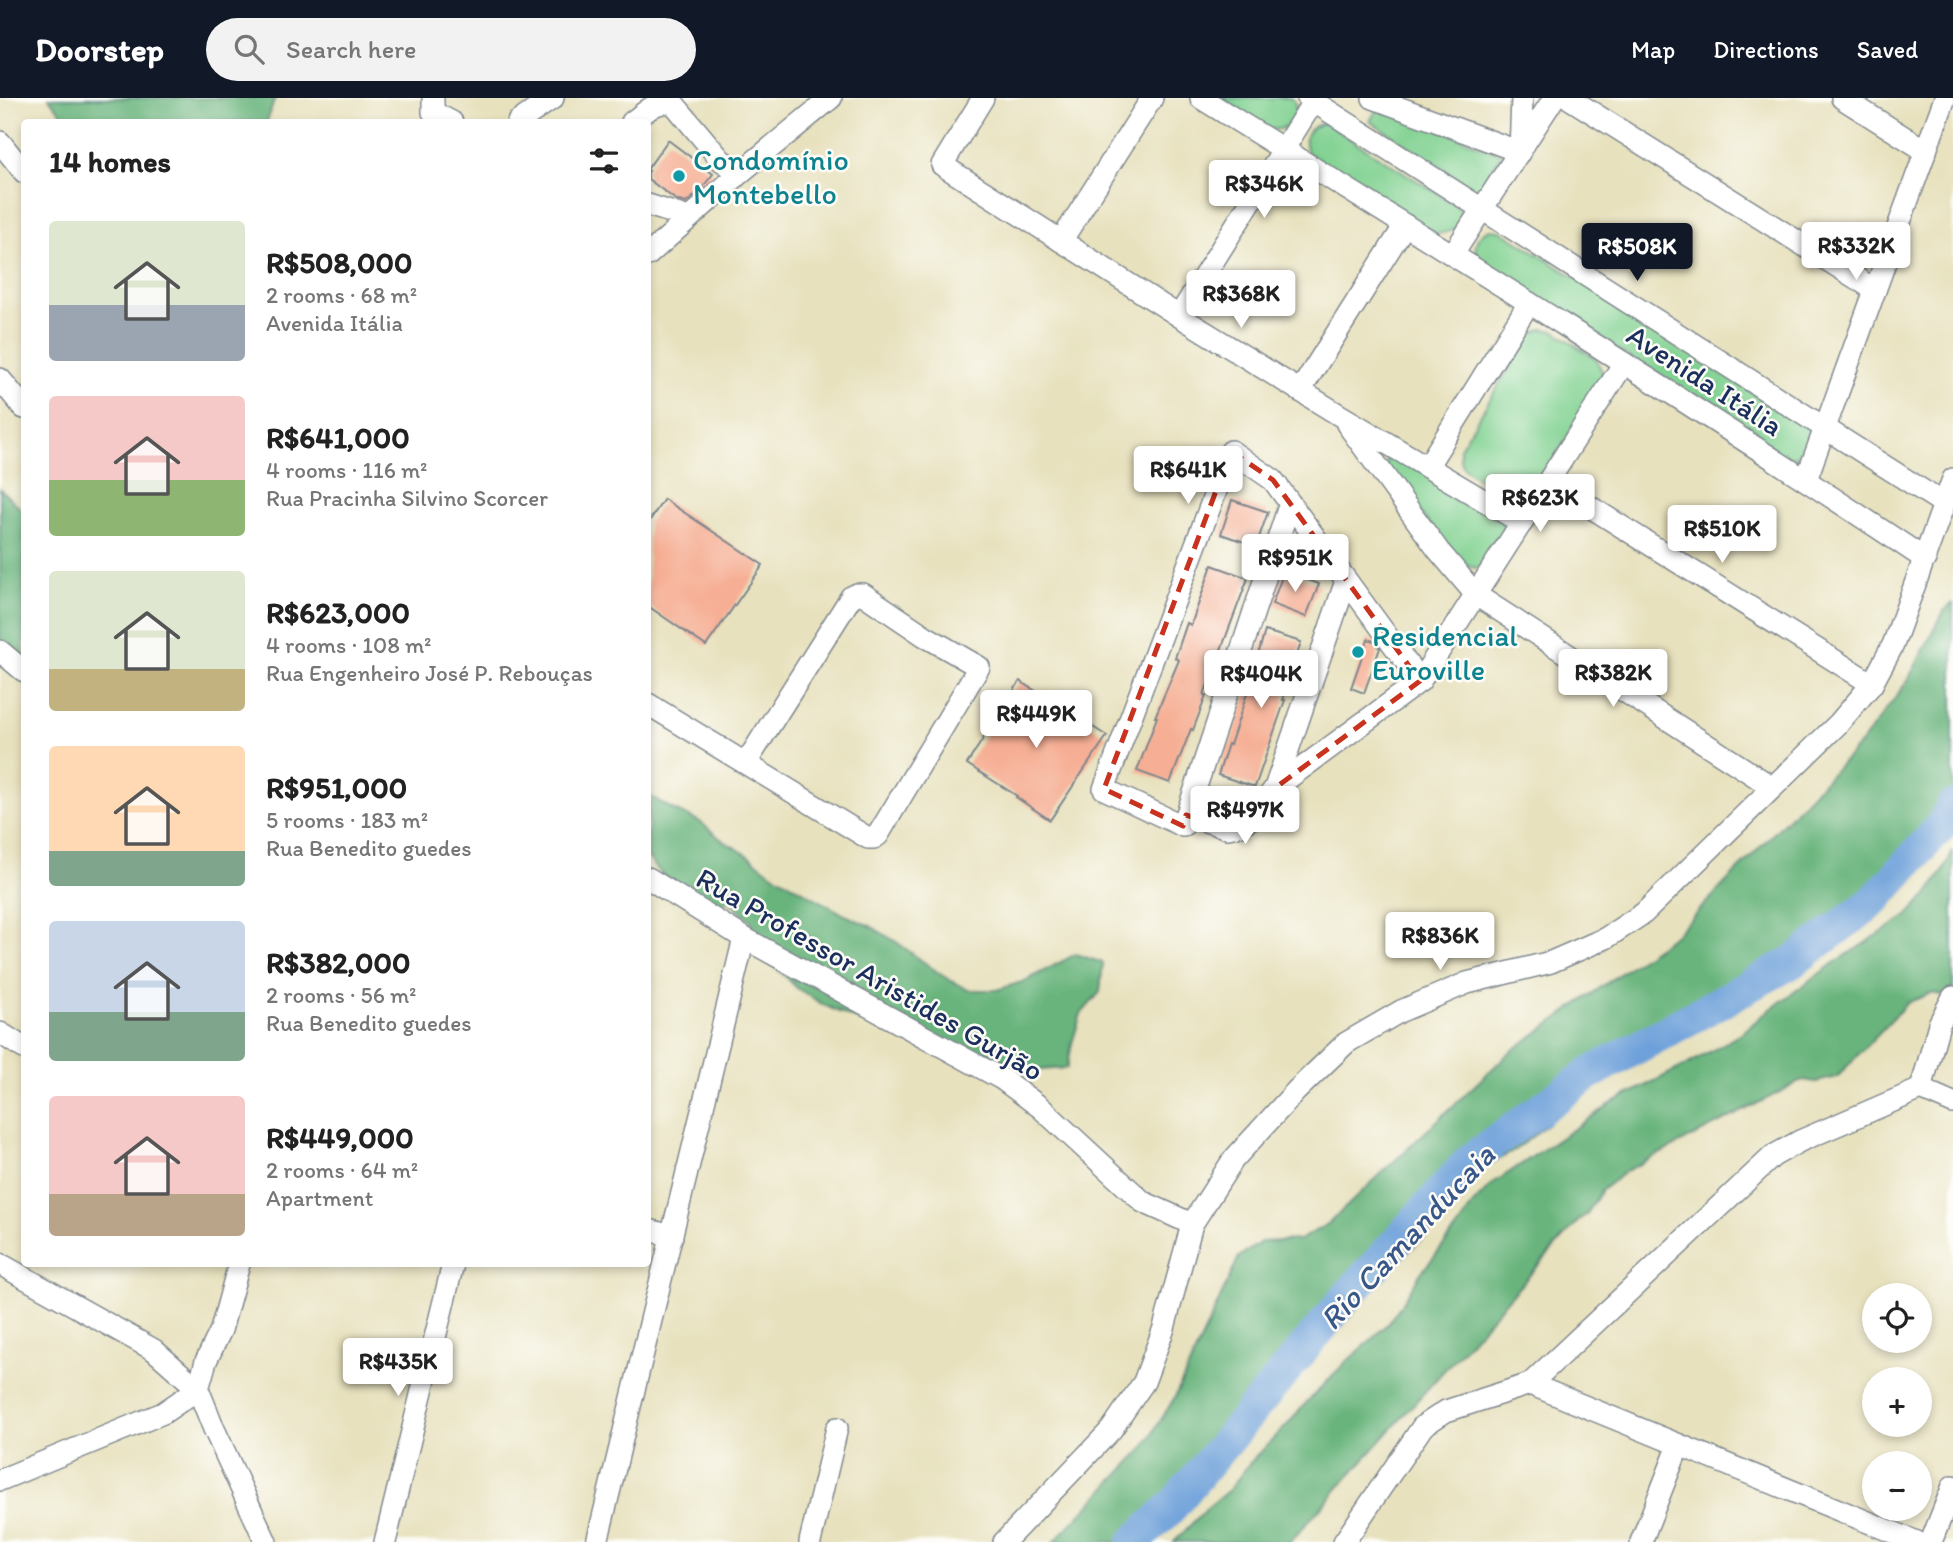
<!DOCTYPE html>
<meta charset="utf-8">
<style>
body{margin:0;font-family:Itim,sans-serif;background:#f2f2f2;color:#222;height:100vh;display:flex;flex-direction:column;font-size:26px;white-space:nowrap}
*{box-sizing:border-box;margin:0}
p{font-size:23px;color:#767676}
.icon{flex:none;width:38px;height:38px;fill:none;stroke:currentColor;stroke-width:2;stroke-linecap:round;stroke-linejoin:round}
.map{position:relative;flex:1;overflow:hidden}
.panel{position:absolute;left:21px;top:21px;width:630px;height:1148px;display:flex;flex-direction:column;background:#fff;border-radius:7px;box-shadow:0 4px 10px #0003}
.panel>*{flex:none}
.tools{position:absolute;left:1862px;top:1185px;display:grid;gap:14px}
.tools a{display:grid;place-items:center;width:70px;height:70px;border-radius:50%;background:#fff;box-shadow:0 4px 10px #0003;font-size:35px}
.price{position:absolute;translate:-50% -60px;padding:0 16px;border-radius:7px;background:#fff;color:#222;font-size:23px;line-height:46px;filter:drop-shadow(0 2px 4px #0008)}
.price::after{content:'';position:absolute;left:50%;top:42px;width:21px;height:16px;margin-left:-10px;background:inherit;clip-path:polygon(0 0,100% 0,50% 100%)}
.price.active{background:#111827;color:#fff}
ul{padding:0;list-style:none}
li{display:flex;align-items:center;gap:21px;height:175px;padding:0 28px}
li span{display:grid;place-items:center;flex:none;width:196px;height:140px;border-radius:7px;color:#555}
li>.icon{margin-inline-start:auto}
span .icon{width:84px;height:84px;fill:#fffc;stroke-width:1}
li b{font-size:30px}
h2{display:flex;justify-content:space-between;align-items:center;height:84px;padding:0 28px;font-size:30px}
header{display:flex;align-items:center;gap:42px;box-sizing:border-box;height:98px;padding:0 35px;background:#111827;color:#fff}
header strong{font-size:33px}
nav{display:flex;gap:38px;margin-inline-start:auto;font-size:24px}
.search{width:490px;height:63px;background:#f2f2f2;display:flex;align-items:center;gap:18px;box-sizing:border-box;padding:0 24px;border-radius:38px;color:#767676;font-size:26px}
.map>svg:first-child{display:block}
.green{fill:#81d292;stroke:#4e8078;stroke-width:2}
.forest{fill:#68b47c;stroke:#42726d;stroke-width:2}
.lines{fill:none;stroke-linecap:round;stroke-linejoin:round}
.river{stroke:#6ea1da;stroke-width:33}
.building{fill:#f6af94}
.minor-casing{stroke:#81888e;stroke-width:24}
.minor{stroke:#fff;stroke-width:21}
.marked{fill:none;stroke:#c8321e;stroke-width:5;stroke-dasharray:14 9;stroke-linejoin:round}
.culture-dot{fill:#0f9aa8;stroke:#fdfcf7;stroke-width:2.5}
.labels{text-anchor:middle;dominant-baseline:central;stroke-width:5;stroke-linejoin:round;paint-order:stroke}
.culture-label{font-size:30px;fill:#0d838f;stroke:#fdfcf7;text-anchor:start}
.street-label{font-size:30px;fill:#1b2f5e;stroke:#fdfcf7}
.water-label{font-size:32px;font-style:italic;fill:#385789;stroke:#fdfcf7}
</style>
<header>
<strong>Doorstep</strong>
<div class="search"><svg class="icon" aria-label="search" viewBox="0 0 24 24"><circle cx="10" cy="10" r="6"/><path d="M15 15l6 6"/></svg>Search here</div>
<nav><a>Map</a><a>Directions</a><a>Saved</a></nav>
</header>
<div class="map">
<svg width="1953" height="1444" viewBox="0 0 1953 1444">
<rect width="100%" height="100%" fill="#fdfcf7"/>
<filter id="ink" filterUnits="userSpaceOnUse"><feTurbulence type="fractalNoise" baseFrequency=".0143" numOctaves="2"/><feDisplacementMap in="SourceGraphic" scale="14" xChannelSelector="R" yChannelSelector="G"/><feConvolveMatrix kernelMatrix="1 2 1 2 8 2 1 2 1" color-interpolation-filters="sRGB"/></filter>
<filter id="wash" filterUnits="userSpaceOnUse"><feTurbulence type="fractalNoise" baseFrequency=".00686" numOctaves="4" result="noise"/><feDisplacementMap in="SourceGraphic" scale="28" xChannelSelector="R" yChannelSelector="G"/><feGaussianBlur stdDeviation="1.57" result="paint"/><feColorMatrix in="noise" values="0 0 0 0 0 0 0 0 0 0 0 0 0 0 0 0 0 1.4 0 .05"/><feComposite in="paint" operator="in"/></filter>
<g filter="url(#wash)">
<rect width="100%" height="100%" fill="#e7e1bd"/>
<!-- green -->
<g class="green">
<path d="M1220,0H1291L1295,5L1297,17C1291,26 1282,34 1269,31C1260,28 1231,6 1220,0Z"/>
<polygon points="1379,8 1502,56 1478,93 1370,23"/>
<path d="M1325,25L1459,109C1465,128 1454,134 1437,136L1308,55C1302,37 1307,29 1325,25Z"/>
<path d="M1490,131L1500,132L1809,328C1813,348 1808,356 1788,361L1481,164C1472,151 1474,138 1490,131Z"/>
<polygon points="1542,231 1555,233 1597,262 1602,274 1603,284 1531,396 1522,402 1510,401 1465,371 1460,362 1460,350 1529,238"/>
<path d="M1394,357L1499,419C1512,440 1499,450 1486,467L1475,470L1461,465L1387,373L1386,363Z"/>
</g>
<!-- forest -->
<g class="forest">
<polygon points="49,0 275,0 267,24 68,24"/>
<polygon points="0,391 24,414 24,578 0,560"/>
<polygon points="1953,505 1953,708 1921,744 1887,793 1868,815 1846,834 1746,891 1724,910 1646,947 1596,976 1574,995 1556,1018 1534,1037 1511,1055 1485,1068 1463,1087 1444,1109 1430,1134 1408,1154 1385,1172 1346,1211 1300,1248 1282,1269 1253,1319 1235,1343 1196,1383 1162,1431 1146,1444 1054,1444 1143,1351 1175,1299 1239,1159 1261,1144 1299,1142 1328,1126 1509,955 1677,835 1862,644 1908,582 1944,513"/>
<polygon points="648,697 674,712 699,723 722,742 746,756 770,774 845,817 870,828 895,843 943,878 968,892 997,892 1025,883 1076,856 1103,865 1100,894 1081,916 1073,942 1067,970 1039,972 1012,964 985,958 956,956 903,936 850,919 824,907 798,891 758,852 751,823 731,804 703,806 664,779 648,760"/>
<polygon points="1953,752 1953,899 1931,895 1907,905 1837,979 1816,984 1803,982 1626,1073 1602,1092 1586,1117 1581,1120 1290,1444 1174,1444 1208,1409 1230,1391 1248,1367 1288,1326 1307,1304 1346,1264 1368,1245 1388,1225 1405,1201 1420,1176 1456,1132 1473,1106 1492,1086 1615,1003 1692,964 1742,935 1764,916 1834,865 1907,818 1926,798 1943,774"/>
</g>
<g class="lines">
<!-- river -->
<polyline class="river" points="1134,1444 1170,1411 1345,1201 1470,1062 1589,976 1791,865 1873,804 1941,728 1953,708"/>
</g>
<g id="blocks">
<!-- building -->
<g class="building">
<polygon points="668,42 713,76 698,95 686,105 676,102 648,81 648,70"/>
<polygon points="664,401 763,467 706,548 648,508 648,425"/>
<polygon points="1232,402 1268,414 1256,448 1221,436"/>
<polygon points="1212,467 1248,480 1204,597 1206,598 1193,632 1191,631 1170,685 1137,673 1157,619 1155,619 1179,562 1175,560 1187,525 1191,527"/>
<polygon points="1284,473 1319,486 1306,519 1272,506"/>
<polygon points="1265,533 1301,544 1283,602 1285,602 1255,689 1218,677 1228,646 1230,647 1256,568 1255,567"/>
<polygon points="1368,541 1374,543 1380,550 1364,595 1351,590"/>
<polygon points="1020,583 1107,638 1050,722 1016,699 1017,698 967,666"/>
</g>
</g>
</g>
<g filter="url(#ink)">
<use href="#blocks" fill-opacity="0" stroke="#81888e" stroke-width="2"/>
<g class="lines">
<defs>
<g id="minor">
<polyline points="433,0 433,14 452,24"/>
<polyline points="983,0 942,67 1179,218 1341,318 1522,425"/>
<path d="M1201,0C1444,151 1687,302 1925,461"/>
<polyline points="1308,0 1944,406"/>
<polyline points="1373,0 1520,54 1522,0"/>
<polyline points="1569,0 1875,192"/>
<polyline points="1842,0 1926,53"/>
<polyline points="518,24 553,0"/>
<path d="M632,24C645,15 657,0 674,6L721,62L740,75"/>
<polyline points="0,44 24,74"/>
<polyline points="648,107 689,120"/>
<polyline points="1061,143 1152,0"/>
<polyline points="1453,156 1554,0"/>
<polyline points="648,157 740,75 831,0"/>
<polyline points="1179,218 1313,4"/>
<polyline points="0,281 24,310"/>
<polyline points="1300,293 1405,127"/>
<polyline points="1347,326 1438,452 1476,497 1772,689"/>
<polyline points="1427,369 1529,205"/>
<polyline points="1806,382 1945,0"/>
<polyline points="1549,383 1872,586"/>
<polyline points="1290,405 1183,728 1104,691 1231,353 1273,382 1420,583"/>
<polyline points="0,553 24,573"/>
<polyline points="648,606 868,740 874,740 878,737 979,569 925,538 863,496 857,496 851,499 746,665"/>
<polyline points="1275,690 1346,483"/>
<polyline points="1186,717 1228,730 1241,727 1252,720 1275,690 1420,583 1624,265"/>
<polyline points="648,780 744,840 1002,981 1040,1009 1143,1104 1192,1126"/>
<polyline points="0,935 24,950"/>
<polyline points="1921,991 1939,926 1953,899"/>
<polyline points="648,1132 672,1138"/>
<polyline points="0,1166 154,1252 198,1291 214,1331 266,1444"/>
<polyline points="1530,1286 1917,1444"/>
<polyline points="198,1291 206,1263 221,1232 239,1166"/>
<polyline points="0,1382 163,1315 198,1291"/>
<polyline points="385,1444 453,1166"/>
<polyline points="597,1444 744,840"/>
<polyline points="810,1444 837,1330"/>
<polyline points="1004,1444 1111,1332 1144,1284 1164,1230 1192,1126 1233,1062 1296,993 1346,945 1401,913 1467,885 1551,864 1606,840 1644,815 1839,625 1872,586 1893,547 1953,381"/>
<polyline points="1344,1444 1423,1328 1446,1313 1530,1286 1773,1058 1800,1043 1921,991 1953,1005"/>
<polyline points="1641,1444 1679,1347"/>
<polyline points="1931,1444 1953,1388"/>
</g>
</defs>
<!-- minor casing -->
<use href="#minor" class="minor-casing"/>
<!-- minor -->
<use href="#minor" class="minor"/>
</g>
</g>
<!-- marked area -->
<path class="marked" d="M1231,353L1273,382L1420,583L1275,690L1241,727L1228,730L1186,717L1183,728L1104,691Z"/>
<!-- markers -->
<g class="culture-dot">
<circle cx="679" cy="78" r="7"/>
<circle cx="1358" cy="554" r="7"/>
</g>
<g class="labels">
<!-- culture labels -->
<g class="culture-label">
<text x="693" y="61">Condomínio<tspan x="693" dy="34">Montebello</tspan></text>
<text x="1372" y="537">Residencial<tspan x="1372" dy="34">Euroville</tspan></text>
</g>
<!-- street labels -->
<g class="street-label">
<text transform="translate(1705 282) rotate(33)">Avenida Itália</text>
<text transform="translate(870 876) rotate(30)">Rua Professor Aristides Gurjão</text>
</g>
<!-- water labels -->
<g class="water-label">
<text transform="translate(1407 1139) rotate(-47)">Rio Camanducaia</text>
</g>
</g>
</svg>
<div class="tools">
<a><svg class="icon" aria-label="locate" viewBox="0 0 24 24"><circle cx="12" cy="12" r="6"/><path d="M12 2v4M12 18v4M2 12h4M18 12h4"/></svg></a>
<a>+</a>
<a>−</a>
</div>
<b class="price" style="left:1264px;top:122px">R$346K</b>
<b class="price" style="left:1856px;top:184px">R$332K</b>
<b class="price active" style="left:1637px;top:185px">R$508K</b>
<b class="price" style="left:1241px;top:232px">R$368K</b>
<b class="price" style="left:1188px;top:408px">R$641K</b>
<b class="price" style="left:1540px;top:436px">R$623K</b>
<b class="price" style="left:1722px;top:467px">R$510K</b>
<b class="price" style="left:1295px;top:496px">R$951K</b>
<b class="price" style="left:1613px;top:611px">R$382K</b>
<b class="price" style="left:1261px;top:612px">R$404K</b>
<b class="price" style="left:1036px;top:652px">R$449K</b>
<b class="price" style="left:1245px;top:748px">R$497K</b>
<b class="price" style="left:1440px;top:874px">R$836K</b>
<b class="price" style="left:398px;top:1300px">R$435K</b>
<section class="panel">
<h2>14 homes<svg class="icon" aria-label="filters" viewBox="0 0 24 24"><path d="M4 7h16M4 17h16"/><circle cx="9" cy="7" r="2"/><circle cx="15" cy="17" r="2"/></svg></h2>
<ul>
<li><span style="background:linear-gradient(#dfe7d0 60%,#9aa5b1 0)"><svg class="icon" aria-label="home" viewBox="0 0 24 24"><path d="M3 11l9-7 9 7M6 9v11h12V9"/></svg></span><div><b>R$508,000</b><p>2 rooms · 68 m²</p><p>Avenida Itália</p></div></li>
<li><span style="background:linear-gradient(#f6c9c9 60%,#8fb573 0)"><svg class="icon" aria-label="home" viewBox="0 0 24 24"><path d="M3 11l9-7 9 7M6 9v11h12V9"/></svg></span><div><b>R$641,000</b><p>4 rooms · 116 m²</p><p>Rua Pracinha Silvino Scorcer</p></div></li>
<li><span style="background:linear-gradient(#dfe7d0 70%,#c2b280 0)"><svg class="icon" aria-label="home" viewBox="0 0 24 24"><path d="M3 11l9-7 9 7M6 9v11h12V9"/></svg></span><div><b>R$623,000</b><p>4 rooms · 108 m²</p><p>Rua Engenheiro José P. Rebouças</p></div></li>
<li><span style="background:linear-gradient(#ffd9b3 75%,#7fa58c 0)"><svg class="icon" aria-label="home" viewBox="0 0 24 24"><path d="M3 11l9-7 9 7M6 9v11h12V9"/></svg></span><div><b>R$951,000</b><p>5 rooms · 183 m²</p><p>Rua Benedito guedes</p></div></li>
<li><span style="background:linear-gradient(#c9d6e8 65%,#7fa58c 0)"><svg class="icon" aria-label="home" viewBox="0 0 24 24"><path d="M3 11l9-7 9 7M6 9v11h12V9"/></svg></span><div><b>R$382,000</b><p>2 rooms · 56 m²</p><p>Rua Benedito guedes</p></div></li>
<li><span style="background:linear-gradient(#f6c9c9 70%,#b9a48a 0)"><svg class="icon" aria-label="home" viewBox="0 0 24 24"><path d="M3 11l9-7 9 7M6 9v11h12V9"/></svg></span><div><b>R$449,000</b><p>2 rooms · 64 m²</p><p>Apartment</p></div></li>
</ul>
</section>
</div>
